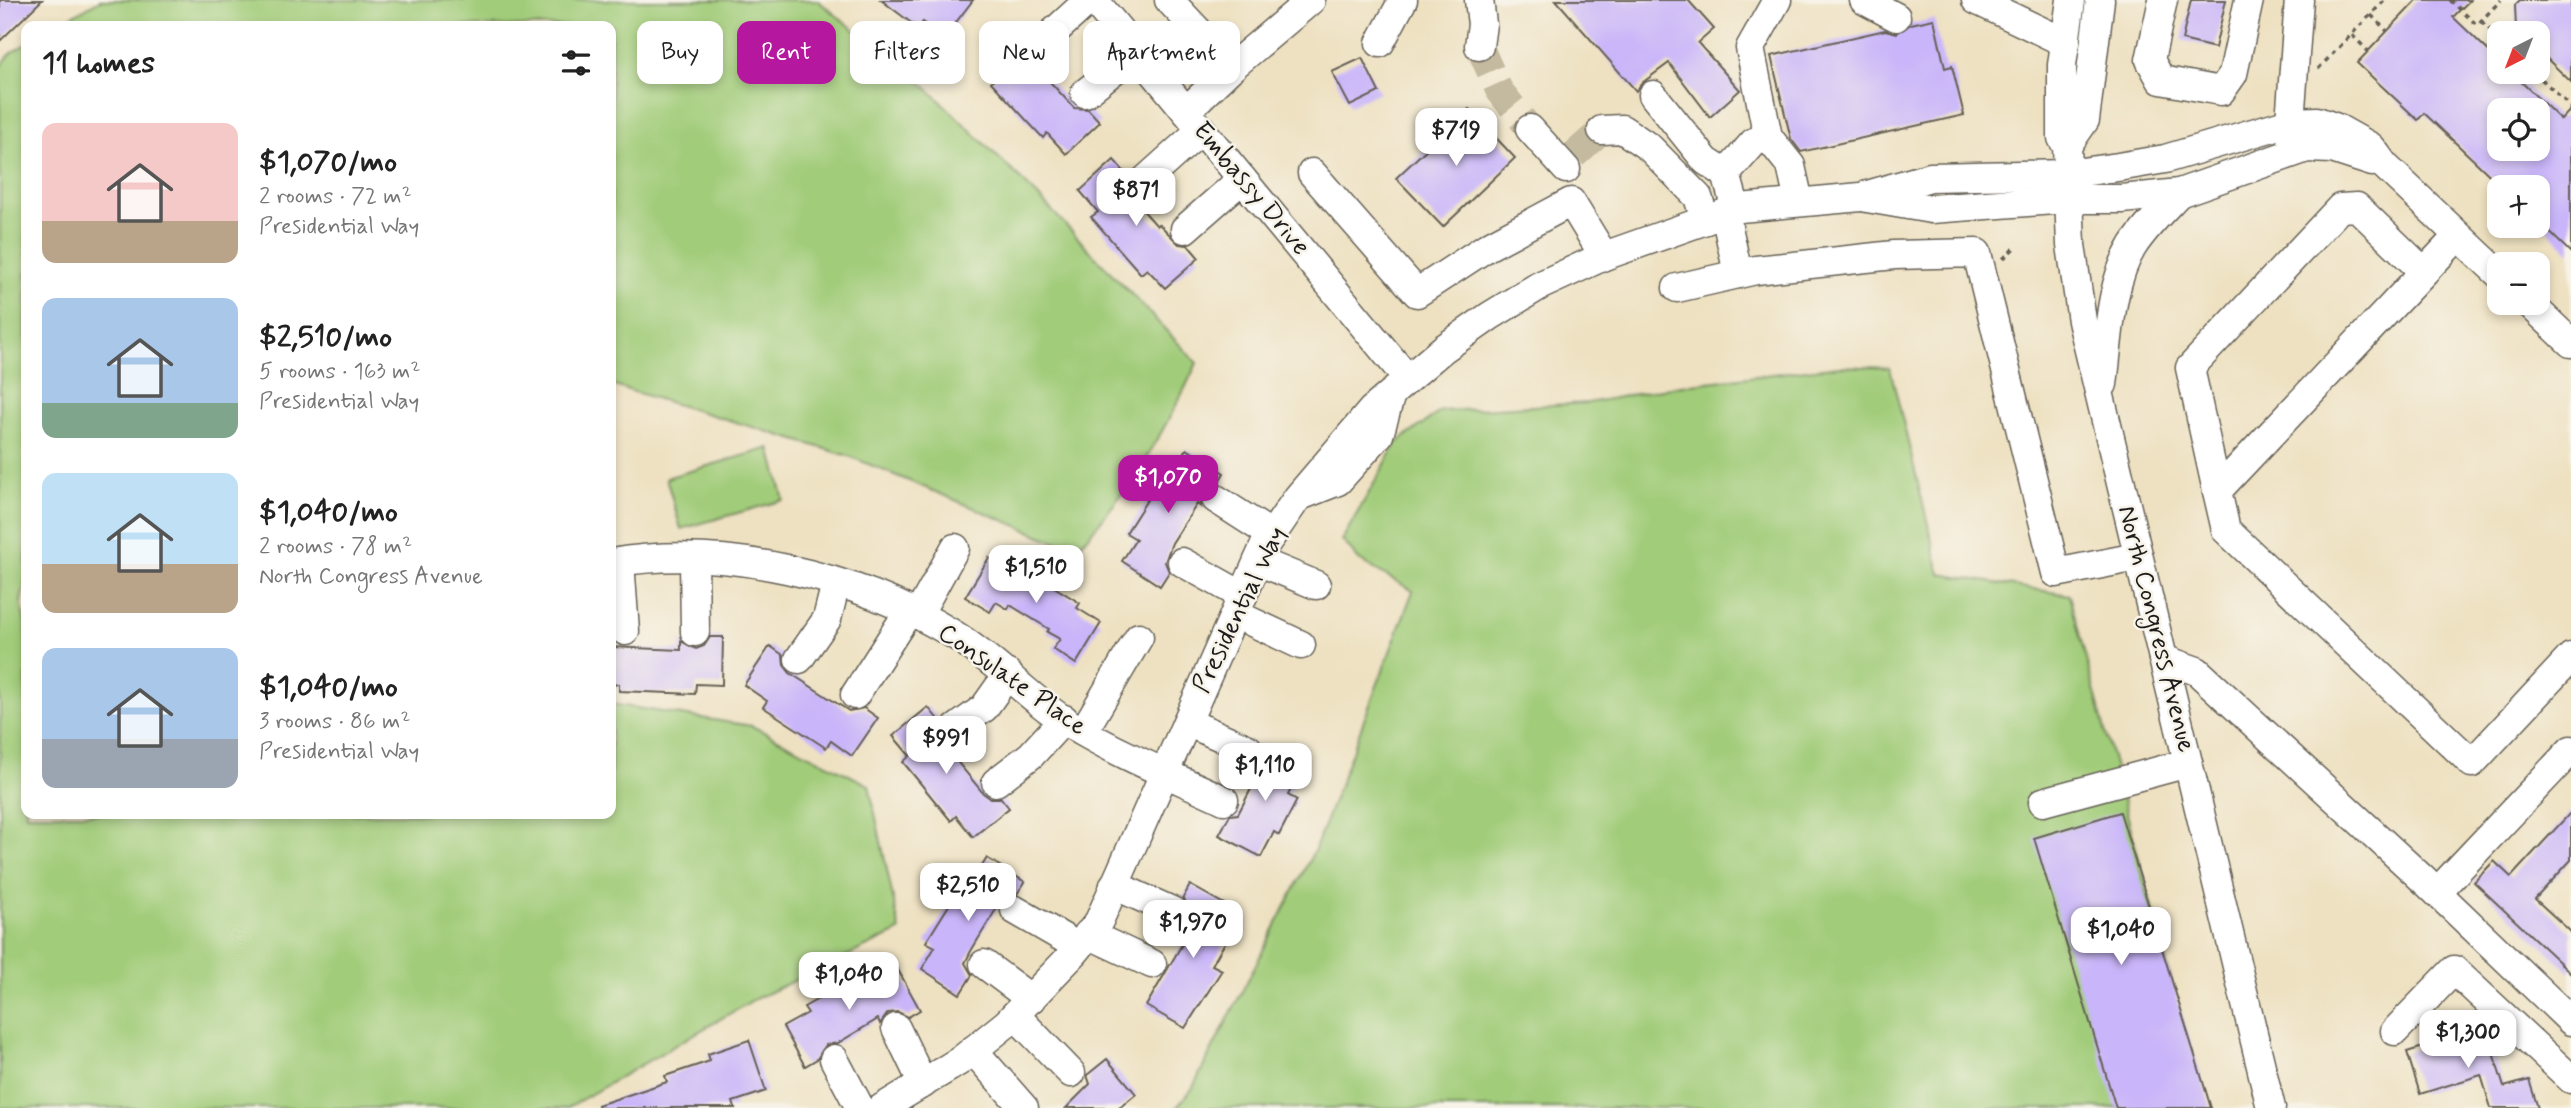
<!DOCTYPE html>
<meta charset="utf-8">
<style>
body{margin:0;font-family:Mynerve,sans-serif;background:#f2f2f2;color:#222;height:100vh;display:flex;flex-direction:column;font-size:26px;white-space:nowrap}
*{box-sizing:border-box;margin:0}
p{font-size:23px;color:#767676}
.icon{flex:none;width:38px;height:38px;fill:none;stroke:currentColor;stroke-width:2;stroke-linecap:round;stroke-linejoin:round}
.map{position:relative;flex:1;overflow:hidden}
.drawer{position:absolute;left:21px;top:21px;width:595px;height:798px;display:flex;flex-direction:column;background:#fff;border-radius:14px;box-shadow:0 4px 10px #0003}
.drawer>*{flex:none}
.guide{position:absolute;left:637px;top:21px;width:665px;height:63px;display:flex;gap:14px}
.needle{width:46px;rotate:222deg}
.buttons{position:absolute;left:2487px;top:21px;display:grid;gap:14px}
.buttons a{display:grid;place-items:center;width:63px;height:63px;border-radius:14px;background:#fff;box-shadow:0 4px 10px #0003;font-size:35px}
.price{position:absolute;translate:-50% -60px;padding:0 16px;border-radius:14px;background:#fff;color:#222;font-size:23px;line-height:46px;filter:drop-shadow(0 2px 4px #0008)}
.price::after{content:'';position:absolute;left:50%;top:42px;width:21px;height:16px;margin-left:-10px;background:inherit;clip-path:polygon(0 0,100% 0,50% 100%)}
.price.selected{background:#b5179e;color:#fff}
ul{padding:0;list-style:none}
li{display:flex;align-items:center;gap:21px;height:175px;padding:0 21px}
li span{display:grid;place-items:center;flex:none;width:196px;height:140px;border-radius:14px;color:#555}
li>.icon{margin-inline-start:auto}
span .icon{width:84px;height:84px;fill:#fffc;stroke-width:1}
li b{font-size:30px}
h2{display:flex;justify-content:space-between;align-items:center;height:84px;padding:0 21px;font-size:30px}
.chip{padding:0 24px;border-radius:14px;background:#fff;box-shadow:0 4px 10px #0003;font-size:24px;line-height:63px}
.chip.selected{background:#b5179e;color:#fff}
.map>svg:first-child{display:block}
.green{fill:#a1cc79;stroke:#5e744a;stroke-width:2}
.building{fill:#c9b5f9;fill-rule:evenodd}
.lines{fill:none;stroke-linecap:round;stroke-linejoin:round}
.minor-tunnel{stroke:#c4baa0;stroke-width:28;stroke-dasharray:28 14;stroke-linecap:butt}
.minor-casing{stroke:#666156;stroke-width:31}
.path{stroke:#666156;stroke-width:3.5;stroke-dasharray:5 5;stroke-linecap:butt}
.minor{stroke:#fff;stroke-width:28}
.labels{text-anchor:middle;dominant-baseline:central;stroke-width:5;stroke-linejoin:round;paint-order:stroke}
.street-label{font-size:26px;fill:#1c1c1c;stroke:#f7f3e8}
</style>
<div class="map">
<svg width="2571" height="1108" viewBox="0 0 2571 1108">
<rect width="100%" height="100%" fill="#f7f3e8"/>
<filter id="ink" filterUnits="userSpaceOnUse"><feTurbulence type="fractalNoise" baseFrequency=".0143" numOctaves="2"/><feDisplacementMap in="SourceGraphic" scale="14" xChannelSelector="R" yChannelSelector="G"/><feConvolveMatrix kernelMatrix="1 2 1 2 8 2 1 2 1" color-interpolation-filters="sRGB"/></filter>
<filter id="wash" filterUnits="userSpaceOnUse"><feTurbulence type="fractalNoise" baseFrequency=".00686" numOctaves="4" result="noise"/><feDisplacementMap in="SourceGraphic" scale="28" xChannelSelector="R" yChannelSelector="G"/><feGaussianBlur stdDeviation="1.57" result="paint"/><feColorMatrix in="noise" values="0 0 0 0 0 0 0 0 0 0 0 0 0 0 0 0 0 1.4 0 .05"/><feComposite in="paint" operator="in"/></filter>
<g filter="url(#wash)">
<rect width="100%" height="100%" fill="#eee1c1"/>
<!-- green -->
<g class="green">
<path d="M100,0H817L924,85L1037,195L1197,363C1166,430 1126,497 1075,550L849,456L611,385V26H55Z"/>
<polygon points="26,44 26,579 21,601 26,628 26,814 611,814 611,704 752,726 869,785 900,931 755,999 567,1108 0,1108 0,67 12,52"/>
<polygon points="1839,366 1890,368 1940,574 2069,595 2205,1108 1176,1108 1192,1089 1315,849 1413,591 1359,560 1342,540 1397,443 1441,411 1588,403 1683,385"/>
<polygon points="770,448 784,500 681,529 666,478"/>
</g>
<g id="blocks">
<!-- building -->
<g class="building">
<polygon points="0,0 42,0 0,41"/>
<polygon points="881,0 973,0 944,38 923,22 918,28"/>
<polygon points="1556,0 1688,0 1714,29 1698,43 1740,90 1710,117 1669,63 1642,83 1636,91"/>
<polygon points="2191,0 2226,0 2215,48 2182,40"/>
<path d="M2417,0H2470L2453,17L2499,61V72H2511L2561,120L2571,109V253L2538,221V187H2502L2424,113L2418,120L2357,63ZM2499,110H2538V149H2499Z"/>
<polygon points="2520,0 2571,0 2571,82 2538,50 2538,33 2520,33 2516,29 2515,5"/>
<polygon points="1934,19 1945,68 1952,66 1964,115 1801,152 1791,139 1771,56 1885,30 1897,33 1911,24"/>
<polygon points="1015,25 1027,37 1026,53 1041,72 1074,108 1088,109 1100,122 1066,154 1047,133 1043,138 991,82 998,75 981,57"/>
<polygon points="1362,58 1379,92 1350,106 1332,72"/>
<polygon points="1469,109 1515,158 1443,227 1396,178"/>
<polygon points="1114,160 1128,176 1124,189 1157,226 1159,224 1179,244 1188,245 1199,258 1165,288 1147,269 1141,274 1091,217 1098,212 1080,191"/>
<polygon points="1187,449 1224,473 1218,483 1202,489 1200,498 1201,507 1197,504 1172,543 1165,562 1169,572 1160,586 1122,561 1136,539 1126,533 1166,470 1171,473"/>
<polygon points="989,558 1011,572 1017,564 1080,603 1077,608 1101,623 1076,664 1053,649 1060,639 1047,632 1049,629 1010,605 1008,609 996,602 990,612 965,597"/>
<polygon points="710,637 723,637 722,685 696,684 695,694 619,691 619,684 611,684 611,647 681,650 681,641 696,649 704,646"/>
<polygon points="770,646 783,655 784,665 790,673 849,711 864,708 878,718 852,756 831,741 826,748 763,707 767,701 744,685"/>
<polygon points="928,707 940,722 936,736 983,793 990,798 1001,798 1009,808 973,837 956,816 951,821 903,762 910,756 893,736"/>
<polygon points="1264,743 1304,764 1288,795 1297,800 1279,835 1274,832 1261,857 1219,835 1230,815 1238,814 1265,762 1260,760"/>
<polygon points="2120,812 2211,1108 2116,1108 2034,838"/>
<polygon points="2571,812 2571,860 2535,899 2571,932 2571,973 2474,882 2494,861 2511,877"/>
<polygon points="987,858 1025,882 1017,894 1007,895 1001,901 971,951 965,963 972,975 960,994 922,969 935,947 926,942 966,878 972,882"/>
<polygon points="1190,885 1231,908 1220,928 1230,934 1212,965 1222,970 1185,1028 1146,1006 1191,929 1184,925 1191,911 1183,898"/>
<polygon points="897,968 920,1010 908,1017 898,1012 888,1013 880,1024 878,1019 838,1043 826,1045 817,1059 805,1066 783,1027 808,1013 804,1007 869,971 874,981"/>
<polygon points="2485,1028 2504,1087 2529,1080 2538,1108 2491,1108 2481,1075 2420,1094 2407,1052"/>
<polygon points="749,1040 766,1091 733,1102 735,1108 599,1108 598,1105 667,1082 665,1076 710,1061 708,1054"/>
<polygon points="1107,1059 1136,1094 1119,1108 1066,1108 1090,1084 1087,1075"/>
</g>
</g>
</g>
<g filter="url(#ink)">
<use href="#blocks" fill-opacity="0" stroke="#666156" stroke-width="2"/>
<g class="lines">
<!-- minor-tunnel -->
<g class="minor-tunnel">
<polyline points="1479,46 1499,90 1530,129"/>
<polyline points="1574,155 1602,130"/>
</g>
<defs>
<g id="minor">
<polyline points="1094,0 1407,378"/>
<polyline points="1169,0 1232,67 1186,111"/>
<polyline points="1479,0 1482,24 1479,46"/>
<polyline points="1864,0 1896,17"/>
<polyline points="1976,0 2066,43"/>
<polyline points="2071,0 2062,65 2062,138 2067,146 2071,245 2082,321 2271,1108"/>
<polyline points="2163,0 2150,60 2161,80 2221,91 2233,74 2249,0"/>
<polyline points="1042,43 1089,0"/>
<polyline points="1380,43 1403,0"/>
<polyline points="1232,67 1311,0"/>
<polyline points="1085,93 1137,52"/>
<polyline points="1653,95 1706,161 1726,174"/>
<polyline points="1530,129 1566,169"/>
<polyline points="1602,130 1622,129 1650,148 1698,197 1705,220"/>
<polyline points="1768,137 1750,48 1777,0"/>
<polyline points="2292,140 2290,122 2299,0"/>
<polyline points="2067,146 2085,120 2100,0"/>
<polyline points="1312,173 1417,293 1487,247 1571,202 1604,256"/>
<polyline points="1142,183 1201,130"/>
<polyline points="1867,198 1931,209 2069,199 2122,199 2179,193 2307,148 2332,149 2372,162"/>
<polyline points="1736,209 1726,174 1754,142 1768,137 1791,166 1799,202"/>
<polyline points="1725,213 1738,274"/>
<polyline points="1185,229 1242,179"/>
<polyline points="2424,272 2357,207 2340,208 2190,368 2217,491 2424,272 2458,236"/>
<polyline points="1677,288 1756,270 1894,255 1977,253 2056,573 2137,557"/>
<polyline points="2529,303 2571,343"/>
<path d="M2103,384C2109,340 2109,285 2133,246C2146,226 2163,210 2179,193"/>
<polyline points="2217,491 2226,530 2472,763 2571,657"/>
<polyline points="1300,496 1338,481 1379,435 1391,394"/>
<polyline points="1216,499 1272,535"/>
<polyline points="694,560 695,632"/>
<polyline points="1258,561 1316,585"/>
<polyline points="620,562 625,631"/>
<polyline points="1182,562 1243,596"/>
<path d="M611,563C725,544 855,575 953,634C997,661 1032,702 1076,728C1122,756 1175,777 1224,800"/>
<polyline points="1235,614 1301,645"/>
<polyline points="918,615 955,548"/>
<polyline points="799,659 827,619 836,583"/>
<polyline points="2163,659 2197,671 2428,884 2571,1021"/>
<polyline points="855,695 909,611"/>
<polyline points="1187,722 1248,749"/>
<polyline points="954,730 984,708 1008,674"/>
<polyline points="1083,732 1139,637"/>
<polyline points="996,782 1031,755 1064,719"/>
<polyline points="2043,802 2188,763"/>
<polyline points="1114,885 1174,912"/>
<polyline points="2437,892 2571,750"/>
<polyline points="1015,910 1079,947"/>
<polyline points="1088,934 1152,964"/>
<polyline points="984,964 1031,999"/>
<polyline points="1015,1015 1071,1073"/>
<polyline points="896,1028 923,1084"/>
<polyline points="2395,1031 2454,970 2571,1079"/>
<polyline points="973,1050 1024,1108"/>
<polyline points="834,1059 860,1108"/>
<polyline points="882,1108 961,1060 1007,1023 1075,952 1099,921 1265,545 1298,497 1372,410 1443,349 1490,316 1539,286 1604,256 1740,208 1861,197 1930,177 2067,174 2118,167 2165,159 2290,122 2317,121 2337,128 2371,147 2385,166 2499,274"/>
</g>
</defs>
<!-- minor casing -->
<use href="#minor" class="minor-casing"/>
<!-- path -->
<g class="path">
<polyline points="2450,0 2477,25 2501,0"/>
<polyline points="2371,15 2387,31"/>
<polyline points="2481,21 2499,38"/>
<polyline points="2352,35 2368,51"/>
<polyline points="2318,69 2385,0"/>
<polyline points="2534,72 2571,107"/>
<polyline points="2003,259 2017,245"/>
</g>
<!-- minor -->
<use href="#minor" class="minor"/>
</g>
</g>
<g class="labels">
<!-- street labels -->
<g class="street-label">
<text transform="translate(1251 189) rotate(50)">Embassy Drive</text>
<text transform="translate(1240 610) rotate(-64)">Presidential Way</text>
<text transform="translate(2156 629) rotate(76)">North Congress Avenue</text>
<text transform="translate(1012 680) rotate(35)">Consulate Place</text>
</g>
</g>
</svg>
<div class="buttons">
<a><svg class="needle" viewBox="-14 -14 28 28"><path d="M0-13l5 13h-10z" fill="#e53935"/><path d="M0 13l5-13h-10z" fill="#767676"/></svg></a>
<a><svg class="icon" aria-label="locate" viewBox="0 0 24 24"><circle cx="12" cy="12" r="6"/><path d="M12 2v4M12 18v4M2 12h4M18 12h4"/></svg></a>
<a>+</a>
<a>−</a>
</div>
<b class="price" style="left:1456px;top:168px">$719</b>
<b class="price" style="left:1136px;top:228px">$871</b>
<b class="price selected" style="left:1168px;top:515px">$1,070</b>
<b class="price" style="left:1036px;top:605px">$1,510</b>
<b class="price" style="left:946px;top:776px">$991</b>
<b class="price" style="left:1265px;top:803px">$1,110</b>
<b class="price" style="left:968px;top:923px">$2,510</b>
<b class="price" style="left:1193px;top:960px">$1,970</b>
<b class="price" style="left:2121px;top:967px">$1,040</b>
<b class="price" style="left:849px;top:1012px">$1,040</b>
<b class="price" style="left:2468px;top:1070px">$1,300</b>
<div class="guide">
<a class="chip">Buy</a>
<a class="chip selected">Rent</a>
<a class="chip">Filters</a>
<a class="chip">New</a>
<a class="chip">Apartment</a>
</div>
<section class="drawer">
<h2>11 homes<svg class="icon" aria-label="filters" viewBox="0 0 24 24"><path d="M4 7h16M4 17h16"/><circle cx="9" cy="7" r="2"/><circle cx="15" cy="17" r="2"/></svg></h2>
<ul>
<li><span style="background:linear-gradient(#f6c9c9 70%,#b9a48a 0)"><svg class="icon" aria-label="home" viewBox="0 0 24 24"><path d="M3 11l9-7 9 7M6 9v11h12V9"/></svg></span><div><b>$1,070/mo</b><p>2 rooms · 72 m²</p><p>Presidential Way</p></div></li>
<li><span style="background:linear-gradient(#a9c7e8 75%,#7fa58c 0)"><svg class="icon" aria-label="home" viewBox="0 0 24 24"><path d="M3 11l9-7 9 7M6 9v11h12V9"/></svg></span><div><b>$2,510/mo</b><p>5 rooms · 163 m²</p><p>Presidential Way</p></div></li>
<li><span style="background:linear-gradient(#bfe0f5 65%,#b9a48a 0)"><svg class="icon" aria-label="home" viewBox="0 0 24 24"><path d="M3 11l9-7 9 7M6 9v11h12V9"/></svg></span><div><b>$1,040/mo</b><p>2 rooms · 78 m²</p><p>North Congress Avenue</p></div></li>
<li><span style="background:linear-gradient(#a9c7e8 65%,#9aa5b1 0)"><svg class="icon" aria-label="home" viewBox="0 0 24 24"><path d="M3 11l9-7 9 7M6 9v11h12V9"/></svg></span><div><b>$1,040/mo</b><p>3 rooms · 86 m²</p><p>Presidential Way</p></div></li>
</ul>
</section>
</div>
